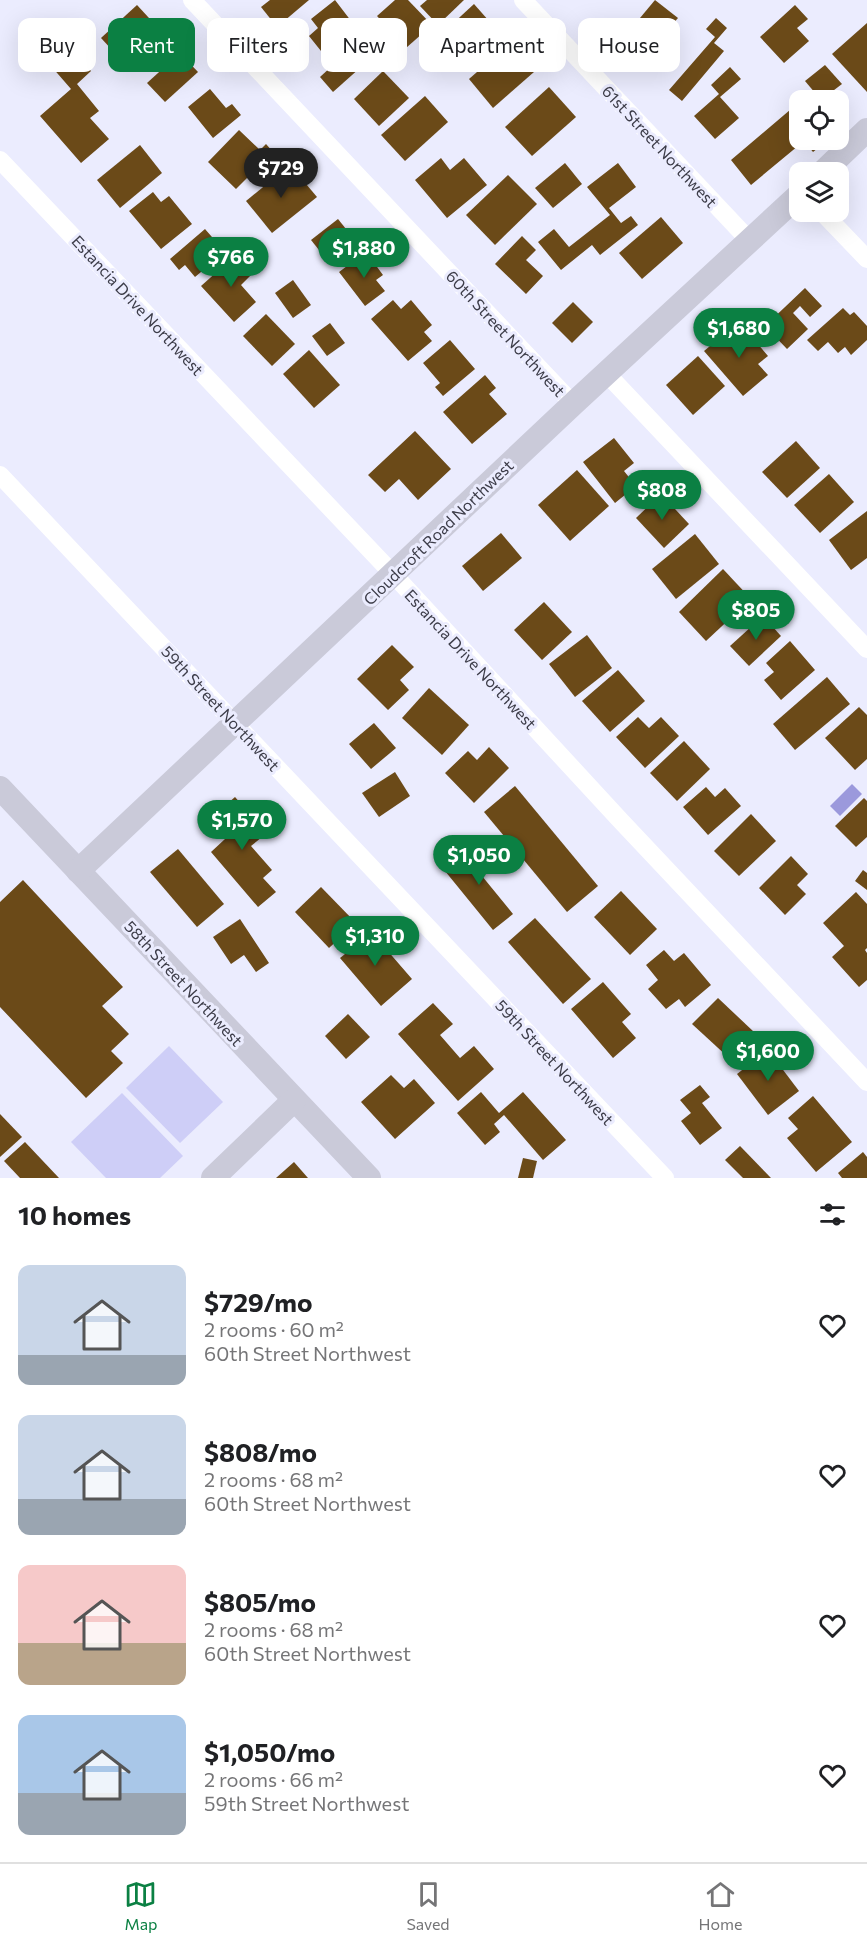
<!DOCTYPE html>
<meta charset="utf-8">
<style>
body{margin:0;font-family:Commissioner,sans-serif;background:#f2f2f2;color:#202124;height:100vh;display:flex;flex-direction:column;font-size:22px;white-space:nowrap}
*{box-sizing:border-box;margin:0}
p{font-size:20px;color:#757577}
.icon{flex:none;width:33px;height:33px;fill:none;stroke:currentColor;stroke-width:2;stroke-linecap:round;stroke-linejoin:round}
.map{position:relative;height:1178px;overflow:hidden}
.details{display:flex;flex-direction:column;background:#fff;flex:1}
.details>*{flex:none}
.hud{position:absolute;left:18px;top:18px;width:831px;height:54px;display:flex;gap:12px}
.controls{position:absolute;left:789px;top:90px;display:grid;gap:12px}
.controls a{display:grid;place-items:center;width:60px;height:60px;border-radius:12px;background:#fff;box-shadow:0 6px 24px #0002;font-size:30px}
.price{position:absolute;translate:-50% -51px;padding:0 14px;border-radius:21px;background:#0b8043;color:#fff;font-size:20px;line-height:39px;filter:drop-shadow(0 2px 3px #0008)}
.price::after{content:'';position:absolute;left:50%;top:36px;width:18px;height:14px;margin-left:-9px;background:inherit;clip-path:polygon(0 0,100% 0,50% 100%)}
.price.current{background:#222;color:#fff}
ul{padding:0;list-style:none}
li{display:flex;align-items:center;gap:18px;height:150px;padding:0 18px}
li span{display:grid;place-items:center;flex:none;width:168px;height:120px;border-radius:12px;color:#555}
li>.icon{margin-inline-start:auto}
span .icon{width:72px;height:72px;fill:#fffc;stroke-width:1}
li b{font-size:26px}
h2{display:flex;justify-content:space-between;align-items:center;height:72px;padding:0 18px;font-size:26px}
.tag{padding:0 21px;border-radius:12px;background:#fff;box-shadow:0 6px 24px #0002;font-size:21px;line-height:54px}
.tag.current{background:#0b8043;color:#fff}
.menu{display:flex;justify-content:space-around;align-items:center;height:84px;border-top:2px solid #e0e0e0;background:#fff;font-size:16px;color:#757577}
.menu a{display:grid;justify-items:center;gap:3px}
.menu .current{color:#0b8043}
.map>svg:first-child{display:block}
.green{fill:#cecef7}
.water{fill:#9b99dc}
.building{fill:#6b4a18}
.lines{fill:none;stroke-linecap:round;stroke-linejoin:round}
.street{stroke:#fff;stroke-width:18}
.secondary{stroke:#cacad9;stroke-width:24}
.labels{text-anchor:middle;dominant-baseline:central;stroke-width:6;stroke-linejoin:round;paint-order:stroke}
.street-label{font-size:16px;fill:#3c3c48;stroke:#ebecfe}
</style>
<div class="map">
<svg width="867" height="1178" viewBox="0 0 867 1178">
<rect width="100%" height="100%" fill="#ebecfe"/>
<!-- green -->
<g class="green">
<polygon points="169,1046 223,1102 180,1143 126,1088"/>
<polygon points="122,1093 183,1156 160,1178 106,1178 71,1142"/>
</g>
<!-- water -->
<polygon class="water" points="852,784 862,794 840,816 830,806"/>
<!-- building -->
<g class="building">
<polygon points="270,0 309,0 277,27 261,7"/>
<polygon points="335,0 358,30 325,56 309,36 318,28 311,19"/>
<polygon points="395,0 408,0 432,25 406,48 377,16"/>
<polygon points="427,0 464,0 438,25 420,6"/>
<polygon points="655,0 678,18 647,54 625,36"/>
<polygon points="474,4 504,38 478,61 448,28"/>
<polygon points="137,5 161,31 125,64 101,38"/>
<polygon points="795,5 808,19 797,28 809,41 784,63 760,37"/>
<polygon points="716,18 727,28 714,43 724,51 682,101 669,90 715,37 706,29"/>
<polygon points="867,23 867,92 832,54"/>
<polygon points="356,44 370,59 333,92 320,77"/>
<polygon points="509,44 534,72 493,108 469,79"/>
<polygon points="71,48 91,71 77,84 99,111 90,118 109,139 81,163 40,116 71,89 51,66"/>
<polygon points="180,53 198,72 165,102 147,83"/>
<polygon points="825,65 842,84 821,100 805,81"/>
<polygon points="730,67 741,79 720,97 739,118 715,139 694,116 719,94 711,85"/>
<polygon points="383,71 409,98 379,126 354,99"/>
<polygon points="549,87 576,117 532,156 505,127"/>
<polygon points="210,89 226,108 232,104 241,115 213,138 188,107"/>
<polygon points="425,96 448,122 405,161 381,135"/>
<polygon points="797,104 800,108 800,140 828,140 813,152 804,141 751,185 731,160"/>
<polygon points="239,130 260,150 266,144 273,152 236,189 208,162"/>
<polygon points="140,145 162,173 120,208 97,180"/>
<polygon points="441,158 450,170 464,158 487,185 447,218 415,180"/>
<polygon points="565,163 582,184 553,208 535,188"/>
<polygon points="618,163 636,187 609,208 621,223 631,216 638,225 600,255 592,245 561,270 538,242 554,229 569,247 610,215 587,187"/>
<polygon points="290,165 317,197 272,233 246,201"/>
<polygon points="508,175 537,204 495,245 466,215"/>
<polygon points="153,192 161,202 169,196 192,224 161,249 129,211"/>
<polygon points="661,217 683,243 642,279 619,253"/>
<polygon points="338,219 358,244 331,265 311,240"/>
<polygon points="205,229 225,252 195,277 185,265 179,270 170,259"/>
<polygon points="522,236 536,250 526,260 543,276 526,294 495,264"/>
<polygon points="366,252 383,275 376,280 385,291 365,306 339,272"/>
<polygon points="237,254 253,273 241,285 256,302 234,322 201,286"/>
<polygon points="293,280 311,305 293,318 275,293"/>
<polygon points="805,288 822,306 810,317 800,306 793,313 808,329 787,349 765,326"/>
<polygon points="393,300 401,309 411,300 432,325 424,332 432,341 408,361 371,319"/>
<polygon points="573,302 593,322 572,343 552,323"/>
<polygon points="843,308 850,315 854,312 867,326 867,340 851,355 845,347 838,353 828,342 818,351 807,340"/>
<polygon points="266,314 295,344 272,366 243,336"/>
<polygon points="739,322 768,356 758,364 768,375 743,396 704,351"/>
<polygon points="330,323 345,343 327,356 312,336"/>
<polygon points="450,340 475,369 443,396 435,387 440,383 423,363"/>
<polygon points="309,350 340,385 314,408 283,374"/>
<polygon points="698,356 725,386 693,415 666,385"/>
<polygon points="485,375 496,388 489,394 507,414 472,444 443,412"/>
<polygon points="415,431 451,469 418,500 399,479 385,492 368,475"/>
<polygon points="614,438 634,463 624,471 636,486 615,503 583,462"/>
<polygon points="796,441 820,468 787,498 762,472"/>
<polygon points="577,470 609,506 570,541 538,505"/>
<polygon points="829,474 854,502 820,533 794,505"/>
<polygon points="661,494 689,524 664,548 636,518"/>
<polygon points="867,511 867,558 851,570 829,540"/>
<polygon points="501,533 522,558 483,591 462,566"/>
<polygon points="695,534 719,564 676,599 652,569"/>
<polygon points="723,569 751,599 706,641 679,612"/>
<polygon points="544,602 572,632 542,660 514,630"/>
<polygon points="763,616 781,636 749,666 730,646"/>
<polygon points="587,635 612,668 575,697 549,664"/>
<polygon points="790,641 815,670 781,700 764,680 774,672 766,663"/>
<polygon points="392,645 414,667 400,680 409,690 388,710 357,679"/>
<polygon points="618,670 645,701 610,732 582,701"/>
<polygon points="827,677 850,704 795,750 773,724"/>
<polygon points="429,688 469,725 442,755 402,718"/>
<polygon points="859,707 867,715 867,759 855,770 825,738"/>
<polygon points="638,717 649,728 661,717 679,736 645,768 616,737"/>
<polygon points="374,723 396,748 371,769 349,744"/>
<polygon points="684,741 710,769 677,801 650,773"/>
<polygon points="489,747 509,768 474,803 445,773 468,751 477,760"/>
<polygon points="395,772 410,796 379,817 362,793"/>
<polygon points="515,786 598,886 567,912 484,812"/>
<polygon points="706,787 715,797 725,788 741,806 708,835 683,807"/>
<polygon points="235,797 267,833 251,846 272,870 263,878 276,892 258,907 211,852 225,839 209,820"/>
<polygon points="864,798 867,801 867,837 856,847 835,826"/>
<polygon points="751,814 776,841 739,876 714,851"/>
<polygon points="478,844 495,866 482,876 513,914 493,930 445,871"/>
<polygon points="178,849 224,904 197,927 150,872"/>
<polygon points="791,856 808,874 797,885 806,894 785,915 759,888"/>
<polygon points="863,870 867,873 867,890 855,881"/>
<polygon points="23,880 123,987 102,1006 129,1034 111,1051 123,1063 86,1098 0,1007 0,902"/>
<polygon points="321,887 356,923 329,948 295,912"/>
<polygon points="621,891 657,929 630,955 594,917"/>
<polygon points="856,892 867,904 867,948 865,950 867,953 867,980 859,987 832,957 844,946 823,923"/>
<polygon points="535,918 591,979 563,1004 508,942"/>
<polygon points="240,919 269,963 256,972 244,955 231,964 213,937"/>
<polygon points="367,927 412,979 381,1006 340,958 345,954 343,951 364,934 362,932"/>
<polygon points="664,950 674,961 684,953 711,985 685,1007 679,999 666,1009 648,989 658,980 646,965"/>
<polygon points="603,982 631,1014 622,1022 636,1038 613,1058 571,1009"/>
<polygon points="718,998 754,1032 729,1058 692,1024"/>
<polygon points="433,1003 453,1024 440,1035 460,1058 474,1046 494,1069 458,1101 398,1034"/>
<polygon points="348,1014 370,1037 346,1059 325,1036"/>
<polygon points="768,1050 799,1091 768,1115 737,1074"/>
<polygon points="391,1075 404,1088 414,1079 435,1103 395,1139 361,1102"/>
<polygon points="700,1085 710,1097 702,1103 722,1128 700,1145 681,1121 691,1113 680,1100"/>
<polygon points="481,1092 499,1113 523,1092 566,1140 543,1160 504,1115 494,1124 500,1132 485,1145 457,1113"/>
<polygon points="813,1096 852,1142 816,1172 787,1138 798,1129 788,1118"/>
<polygon points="0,1114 22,1137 0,1157"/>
<polygon points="25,1142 59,1178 20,1178 4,1161"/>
<polygon points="740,1146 771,1178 743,1178 725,1160"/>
<polygon points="863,1152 867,1157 867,1178 842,1178 838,1173"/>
<polygon points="523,1158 537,1161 533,1178 518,1178"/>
<polygon points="294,1162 308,1178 276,1178"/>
</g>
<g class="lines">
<!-- street -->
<g class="street">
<polyline points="192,0 573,404"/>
<polyline points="523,0 749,240"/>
<polyline points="0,160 393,574 620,820 867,1082"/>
<polyline points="822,212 867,259"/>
<polyline points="606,373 867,649"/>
<polyline points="0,475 665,1178"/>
</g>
<!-- secondary -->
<g class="secondary">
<polyline points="823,172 867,130"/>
<polyline points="0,788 369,1178"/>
<polyline points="78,871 573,404 800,194"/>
<polyline points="213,1178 294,1100"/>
</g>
</g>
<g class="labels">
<!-- street labels -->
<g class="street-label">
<text transform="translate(660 146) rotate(47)">61st Street Northwest</text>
<text transform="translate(138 305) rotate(47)">Estancia Drive Northwest</text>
<text transform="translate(506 333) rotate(47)">60th Street Northwest</text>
<text transform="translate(438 532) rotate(-44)">Cloudcroft Road Northwest</text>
<text transform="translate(471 659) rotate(47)">Estancia Drive Northwest</text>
<text transform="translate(221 708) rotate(47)">59th Street Northwest</text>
<text transform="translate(184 983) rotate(47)">58th Street Northwest</text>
<text transform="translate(555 1062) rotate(47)">59th Street Northwest</text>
</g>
</g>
</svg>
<div class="controls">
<a><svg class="icon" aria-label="locate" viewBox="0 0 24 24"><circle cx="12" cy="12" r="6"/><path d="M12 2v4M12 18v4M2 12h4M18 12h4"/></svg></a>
<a><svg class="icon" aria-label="layers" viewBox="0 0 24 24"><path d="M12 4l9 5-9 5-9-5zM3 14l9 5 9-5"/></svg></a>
</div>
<b class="price current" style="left:281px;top:199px">$729</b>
<b class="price" style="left:364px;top:279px">$1,880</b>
<b class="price" style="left:231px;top:288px">$766</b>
<b class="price" style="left:739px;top:359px">$1,680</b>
<b class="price" style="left:662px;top:521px">$808</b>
<b class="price" style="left:756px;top:641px">$805</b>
<b class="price" style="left:242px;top:851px">$1,570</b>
<b class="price" style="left:479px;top:886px">$1,050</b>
<b class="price" style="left:375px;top:967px">$1,310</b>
<b class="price" style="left:768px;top:1082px">$1,600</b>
<div class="hud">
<a class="tag">Buy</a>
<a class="tag current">Rent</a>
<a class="tag">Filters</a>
<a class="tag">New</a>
<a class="tag">Apartment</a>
<a class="tag">House</a>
</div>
</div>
<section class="details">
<h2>10 homes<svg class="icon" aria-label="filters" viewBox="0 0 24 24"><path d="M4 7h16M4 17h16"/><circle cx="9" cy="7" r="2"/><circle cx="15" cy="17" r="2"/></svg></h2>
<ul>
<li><span style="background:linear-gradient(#c9d6e8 75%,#9aa5b1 0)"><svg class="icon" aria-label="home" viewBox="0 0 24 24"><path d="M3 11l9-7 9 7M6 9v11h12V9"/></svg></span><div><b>$729/mo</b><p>2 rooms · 60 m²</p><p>60th Street Northwest</p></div><svg class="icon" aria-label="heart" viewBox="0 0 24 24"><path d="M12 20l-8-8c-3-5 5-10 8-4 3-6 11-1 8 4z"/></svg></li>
<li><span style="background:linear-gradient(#c9d6e8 70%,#9aa5b1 0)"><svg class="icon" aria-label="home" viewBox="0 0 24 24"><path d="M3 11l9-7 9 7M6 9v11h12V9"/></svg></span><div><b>$808/mo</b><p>2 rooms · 68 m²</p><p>60th Street Northwest</p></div><svg class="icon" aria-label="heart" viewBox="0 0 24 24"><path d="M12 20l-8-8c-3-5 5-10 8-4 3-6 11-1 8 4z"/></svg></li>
<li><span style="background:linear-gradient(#f6c9c9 65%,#b9a48a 0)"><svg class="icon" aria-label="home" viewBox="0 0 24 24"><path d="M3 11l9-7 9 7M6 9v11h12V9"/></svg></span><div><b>$805/mo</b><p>2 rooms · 68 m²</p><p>60th Street Northwest</p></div><svg class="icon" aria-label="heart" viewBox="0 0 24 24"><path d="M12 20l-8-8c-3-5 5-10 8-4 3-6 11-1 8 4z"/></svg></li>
<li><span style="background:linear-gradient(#a9c7e8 65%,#9aa5b1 0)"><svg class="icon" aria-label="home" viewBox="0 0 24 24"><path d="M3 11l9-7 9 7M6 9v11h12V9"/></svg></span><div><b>$1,050/mo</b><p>2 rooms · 66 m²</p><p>59th Street Northwest</p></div><svg class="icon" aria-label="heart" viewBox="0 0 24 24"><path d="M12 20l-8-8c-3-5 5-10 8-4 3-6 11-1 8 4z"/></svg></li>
</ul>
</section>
<nav class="menu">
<a class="current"><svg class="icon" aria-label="map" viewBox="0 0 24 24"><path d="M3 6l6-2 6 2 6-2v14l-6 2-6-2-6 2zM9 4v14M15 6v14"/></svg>Map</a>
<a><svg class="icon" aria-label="saved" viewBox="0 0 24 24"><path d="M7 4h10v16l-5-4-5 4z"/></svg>Saved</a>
<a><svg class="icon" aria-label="home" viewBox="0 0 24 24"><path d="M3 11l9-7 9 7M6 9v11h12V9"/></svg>Home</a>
</nav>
